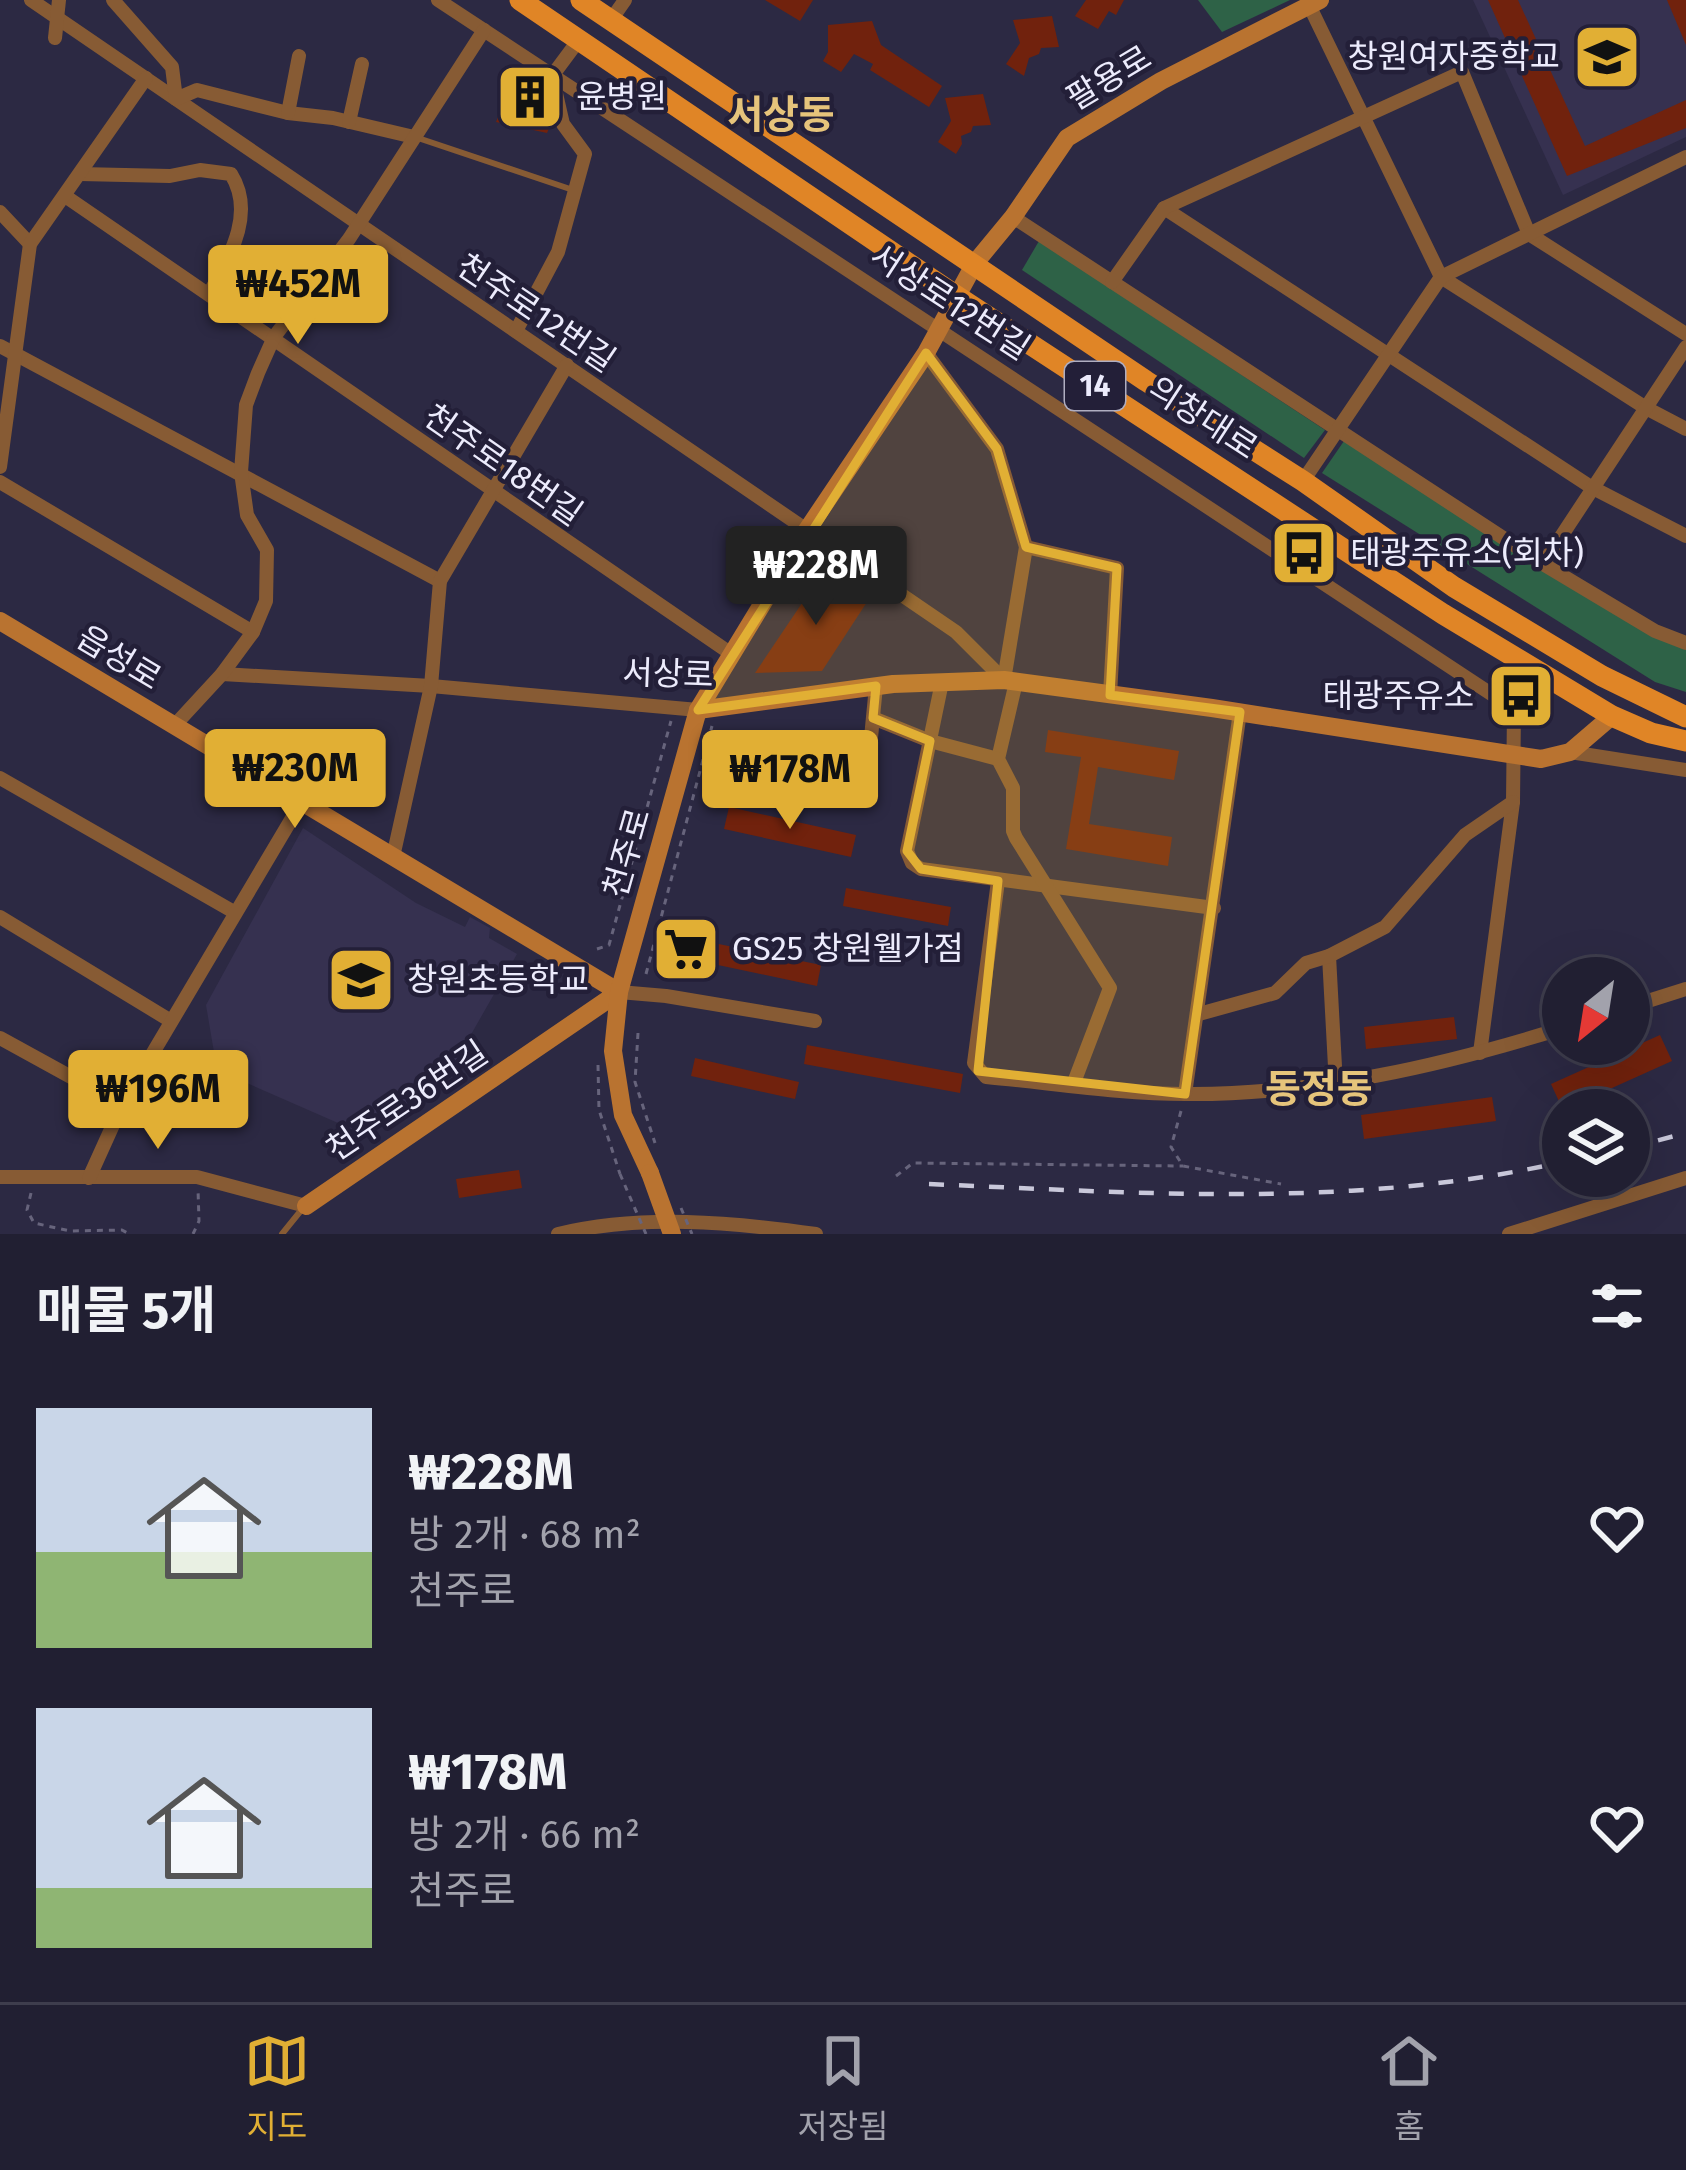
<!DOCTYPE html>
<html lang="ko">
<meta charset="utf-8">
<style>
body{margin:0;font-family:"Fira Sans","Noto Sans KR",sans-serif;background:#29273a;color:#f1f3f6;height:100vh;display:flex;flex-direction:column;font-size:45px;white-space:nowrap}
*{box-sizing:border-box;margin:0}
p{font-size:39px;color:#a2a2ac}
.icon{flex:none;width:66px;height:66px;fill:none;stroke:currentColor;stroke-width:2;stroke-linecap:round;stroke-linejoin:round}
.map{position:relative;height:1234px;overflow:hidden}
.side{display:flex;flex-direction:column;background:#211f32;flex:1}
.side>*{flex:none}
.needle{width:78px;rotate:210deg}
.tools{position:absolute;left:1542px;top:957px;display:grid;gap:24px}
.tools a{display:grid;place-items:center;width:108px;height:108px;border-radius:50%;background:#211f32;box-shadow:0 12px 48px #0002,0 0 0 3px #3e3d4d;font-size:60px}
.price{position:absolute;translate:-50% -102px;padding:0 27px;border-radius:12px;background:#e1af34;color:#111;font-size:39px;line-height:78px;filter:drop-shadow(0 3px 6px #0008)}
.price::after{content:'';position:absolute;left:50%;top:72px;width:36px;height:27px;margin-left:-18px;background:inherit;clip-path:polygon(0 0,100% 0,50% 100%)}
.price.active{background:#222;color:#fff}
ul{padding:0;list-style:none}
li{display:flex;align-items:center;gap:36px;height:300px;padding:0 36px}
li span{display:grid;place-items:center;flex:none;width:336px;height:240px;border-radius:0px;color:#555}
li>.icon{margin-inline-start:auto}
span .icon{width:144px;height:144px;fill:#fffc;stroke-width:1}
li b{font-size:51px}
h2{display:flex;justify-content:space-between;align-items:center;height:144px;padding:0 36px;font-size:51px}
.dock{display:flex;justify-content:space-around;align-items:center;height:168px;border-top:3px solid #3e3d4d;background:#211f32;font-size:33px;color:#a2a2ac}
.dock a{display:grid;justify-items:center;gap:6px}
.dock .active{color:#e1af34}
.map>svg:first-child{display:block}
.built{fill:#363150}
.green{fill:#2e6247}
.building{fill:#71220d}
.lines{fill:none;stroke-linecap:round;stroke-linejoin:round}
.path{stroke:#67647c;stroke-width:3;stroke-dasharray:6 6;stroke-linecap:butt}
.lane{stroke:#875b34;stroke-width:6}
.street{stroke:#875b34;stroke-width:14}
.secondary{stroke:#b97330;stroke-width:18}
.primary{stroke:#e08526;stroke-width:21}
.rail{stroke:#c9c8da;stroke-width:4.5;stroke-dasharray:15 15;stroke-linecap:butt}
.path-bridge{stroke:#67647c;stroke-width:3;stroke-dasharray:6 6;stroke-linecap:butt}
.secondary-bridge{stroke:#b97330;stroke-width:18}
.marked{fill:#e1af34;fill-opacity:0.2;stroke:#e1af34;stroke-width:9;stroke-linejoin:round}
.labels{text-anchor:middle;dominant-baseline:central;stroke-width:9;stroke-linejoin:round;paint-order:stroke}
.shield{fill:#231f38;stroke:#b0aec1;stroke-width:3}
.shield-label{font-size:30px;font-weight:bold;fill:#ecebfc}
.poi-label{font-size:33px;fill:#ecebfc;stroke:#231f38;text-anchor:start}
.street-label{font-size:33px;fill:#ecebfc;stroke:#231f38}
.quarter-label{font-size:39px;font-weight:bold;fill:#e6c47b;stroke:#231f38}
</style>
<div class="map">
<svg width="1686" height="1234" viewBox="0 0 1686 1234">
<rect width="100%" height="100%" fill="#2c2943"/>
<!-- built -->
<g class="built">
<polygon points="1473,0 1686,0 1686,137 1563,195"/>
<polygon points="303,828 416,903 465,927 470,917 490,928 489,938 517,954 453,1066 429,1080 417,1098 354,1130 217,1070 206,1005"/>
</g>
<!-- green -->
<g class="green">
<polygon points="1198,0 1290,0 1222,32"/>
<polygon points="1039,241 1325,430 1304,458 1022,270"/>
<polygon points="1344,441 1686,649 1686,692 1655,682 1322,473"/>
</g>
<!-- building -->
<g class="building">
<polygon points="765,0 813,0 800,21"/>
<polygon points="1086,0 1124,0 1116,15 1109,11 1098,29 1075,16"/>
<polygon points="1488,0 1518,0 1585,146 1686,100 1686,128 1567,176"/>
<polygon points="1667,0 1686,0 1686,45"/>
<polygon points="1052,16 1059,47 1041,48 1039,54 1029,58 1024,76 1006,64 1020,43 1013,20"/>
<polygon points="872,21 881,45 942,86 929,107 870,70 873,64 854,54 841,72 823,61 828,52 828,25"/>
<polygon points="516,75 550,82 556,112 547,133 496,122"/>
<polygon points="983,94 991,125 973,126 971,132 961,136 962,144 956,154 938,142 951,121 945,98"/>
<polygon points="827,566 867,602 822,671 755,673"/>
<polygon points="1048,730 1179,751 1174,780 1098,767 1089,824 1172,837 1168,866 1066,849 1081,757 1045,752"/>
<polygon points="729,807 856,835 851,857 724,829"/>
<polygon points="846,888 951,907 948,926 843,906"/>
<polygon points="704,941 821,965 817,986 699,961"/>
<polygon points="1454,1017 1457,1039 1366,1049 1364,1027"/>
<polygon points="1660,1035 1672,1061 1563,1110 1551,1084"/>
<polygon points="807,1045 963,1074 960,1093 804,1064"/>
<polygon points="695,1058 799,1082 795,1099 691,1076"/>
<polygon points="1492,1097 1496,1121 1364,1139 1361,1115"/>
<polygon points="519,1170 522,1188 459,1198 456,1179"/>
</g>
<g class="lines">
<!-- path -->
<g class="path">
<polyline points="597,949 609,945 671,721"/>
<polyline points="646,974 712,726"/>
<polyline points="638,1033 635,1082 655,1143"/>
<polyline points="598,1065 599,1110 620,1174"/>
<polyline points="1181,1111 1171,1147 1183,1166 1281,1184"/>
<polyline points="896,1176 913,1163 1183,1166"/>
<polyline points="31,1193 27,1210 34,1223 70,1231 122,1230 129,1234"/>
<polyline points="193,1234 199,1221 198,1189"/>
</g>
<!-- lane -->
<g class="lane">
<polyline points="418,138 576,191"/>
<polyline points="282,1234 303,1208"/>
</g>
<!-- street -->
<g class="street">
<polyline points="31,0 956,632 1004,680"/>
<polyline points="113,0 172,67 176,99 197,90 288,113 333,118 414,137"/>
<polyline points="438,0 1514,709 1513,802 1480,1053"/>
<polyline points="1309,5 1441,277 1646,408 1686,429"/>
<polyline points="611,20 625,0"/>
<polyline points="55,38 59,0"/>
<polyline points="288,113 299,56"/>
<polyline points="349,122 362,64"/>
<path d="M80,174L170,176L200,170L231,174C256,214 229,257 209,294"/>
<polyline points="65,196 733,655"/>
<polyline points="1164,208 1591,487 1686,536"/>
<polyline points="0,212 30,244"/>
<polyline points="1013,217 1543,564 1655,631 1686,643"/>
<polyline points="1112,282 1164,208 1462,72 1529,234 1686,334"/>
<polyline points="516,331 558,252 585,154 563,124 552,76 578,41"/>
<polyline points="0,346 440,581"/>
<polyline points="926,353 997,449 1026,547 1004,680"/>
<polyline points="0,467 30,244 146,78"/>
<polyline points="1303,481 1441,277 1686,157"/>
<polyline points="0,482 253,632"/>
<polyline points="1026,547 1117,568 1110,695"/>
<polyline points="1543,564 1686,347"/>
<polyline points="222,674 431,686 698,710"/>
<polyline points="942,682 907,851 912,863 921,869 1214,908"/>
<polyline points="1016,682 998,759 1013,788 1013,831 1016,838 1110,988 1073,1085"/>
<polyline points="873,718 930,741 998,759"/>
<polyline points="174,726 222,674 253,632 266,601 267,550 247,515 241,472 246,405 258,373 274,337 349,239 484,30"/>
<polyline points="1570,752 1686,770"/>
<polyline points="0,778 234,912"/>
<polyline points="867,779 876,686"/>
<polyline points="393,857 431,686 440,581 567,365"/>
<path d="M998,881L974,1063L986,1077C1052,1083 1120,1094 1186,1094C1315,1095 1441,1066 1563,1028"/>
<polyline points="0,917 171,1021"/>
<polyline points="1329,956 1336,1085"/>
<polyline points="619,992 666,996 815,1021"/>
<polyline points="1629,1007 1686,989"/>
<polyline points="1199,1014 1275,993 1306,963 1329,956 1385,927 1465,835 1513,802"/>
<polyline points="0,1038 122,1105"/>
<polyline points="1185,1094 1240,712"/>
<polyline points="0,1177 197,1177 306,1206"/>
<polyline points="89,1178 122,1105 301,803"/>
<path d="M558,1234C642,1214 731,1222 816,1234"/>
<polyline points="1509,1234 1686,1178"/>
</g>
<!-- secondary -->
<g class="secondary">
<polyline points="0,621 619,992 306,1206"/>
<polyline points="698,710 893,684 1004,680 1212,708 1541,759 1570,752 1612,716"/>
<polyline points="650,1173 623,1115 613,1051 619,992 698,710 807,530 926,353 975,263 1013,217 1067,138 1161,81 1320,0"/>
</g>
<!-- primary -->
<g class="primary">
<polyline points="520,0 955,295 1443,614 1612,716 1651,733 1686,741"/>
<polyline points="581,0 1146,381 1303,481 1454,587 1602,676 1686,717"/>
</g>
<!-- rail -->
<g class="rail">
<polyline points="1629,1148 1686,1133"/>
<path d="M929,1184C1142,1193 1354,1209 1563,1162"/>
</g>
<!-- path-bridge -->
<g class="path-bridge">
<polyline points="620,1174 646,1234"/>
<polyline points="681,1208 692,1234"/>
</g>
<!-- secondary-bridge -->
<polyline class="secondary-bridge" points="650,1173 672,1234"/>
</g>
<!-- marked area -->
<path class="marked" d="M926,353L997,449L1026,547L1117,568L1110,695L1240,712L1185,1094L978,1071L998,881L921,869L907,851L930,741L873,718L876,686L698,710Z"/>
<!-- icons -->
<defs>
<symbol id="school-square" viewBox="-11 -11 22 22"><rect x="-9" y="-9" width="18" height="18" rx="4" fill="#e1af34" stroke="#231f38"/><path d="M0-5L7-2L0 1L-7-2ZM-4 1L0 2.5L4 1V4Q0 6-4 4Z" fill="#111"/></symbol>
<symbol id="building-square" viewBox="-11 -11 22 22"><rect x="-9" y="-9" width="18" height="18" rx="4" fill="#e1af34" stroke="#231f38"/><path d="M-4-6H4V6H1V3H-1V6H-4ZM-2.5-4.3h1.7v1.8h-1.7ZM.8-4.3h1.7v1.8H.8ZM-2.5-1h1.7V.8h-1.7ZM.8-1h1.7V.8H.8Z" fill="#111"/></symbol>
<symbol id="bus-square" viewBox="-11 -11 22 22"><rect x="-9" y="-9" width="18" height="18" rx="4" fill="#e1af34" stroke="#231f38"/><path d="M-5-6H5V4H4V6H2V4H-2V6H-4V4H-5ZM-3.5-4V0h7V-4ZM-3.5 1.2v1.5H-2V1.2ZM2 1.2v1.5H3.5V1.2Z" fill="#111"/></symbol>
<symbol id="supermarket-square" viewBox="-11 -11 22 22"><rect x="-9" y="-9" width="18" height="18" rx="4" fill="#e1af34" stroke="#231f38"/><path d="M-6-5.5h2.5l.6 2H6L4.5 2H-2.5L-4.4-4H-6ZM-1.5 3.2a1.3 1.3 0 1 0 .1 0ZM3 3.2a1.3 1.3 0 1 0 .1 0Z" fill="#111"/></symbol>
</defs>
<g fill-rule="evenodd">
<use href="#school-square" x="1569" y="19" width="76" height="76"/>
<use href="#building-square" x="492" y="59" width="76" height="76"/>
<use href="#bus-square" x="1266" y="515" width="76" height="76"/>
<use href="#bus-square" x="1483" y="658" width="76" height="76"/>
<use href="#supermarket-square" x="648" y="911" width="76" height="76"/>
<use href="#school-square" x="323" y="942" width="76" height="76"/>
</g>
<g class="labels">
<!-- shield labels -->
<rect class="shield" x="1065" y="362" width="60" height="48" rx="9"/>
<g class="shield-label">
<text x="1095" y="386">14</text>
</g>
<!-- poi labels -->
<g class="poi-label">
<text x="1560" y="57" text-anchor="end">창원여자중학교</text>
<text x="576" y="97">윤병원</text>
<text x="1350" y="553">태광주유소(회차)</text>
<text x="1474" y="696" text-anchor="end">태광주유소</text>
<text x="732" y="949">GS25 창원웰가점</text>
<text x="407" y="980">창원초등학교</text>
</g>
<!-- street labels -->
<g class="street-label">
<text transform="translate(1109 78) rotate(-31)">팔용로</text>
<text transform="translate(950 302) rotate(33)">서상로12번길</text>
<text transform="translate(536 313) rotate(34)">천주로12번길</text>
<text transform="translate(1203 418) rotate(33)">의창대로</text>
<text transform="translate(503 465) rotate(35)">천주로18번길</text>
<text transform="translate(119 658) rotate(31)">읍성로</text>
<text transform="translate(668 674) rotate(2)">서상로</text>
<text transform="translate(627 853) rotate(-74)">천주로</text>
<text transform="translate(407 1101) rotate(-34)">천주로36번길</text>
</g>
<!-- quarter labels -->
<g class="quarter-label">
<text x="781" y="115">서상동</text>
<text x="1319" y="1089">동정동</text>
</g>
</g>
</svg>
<div class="tools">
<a><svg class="needle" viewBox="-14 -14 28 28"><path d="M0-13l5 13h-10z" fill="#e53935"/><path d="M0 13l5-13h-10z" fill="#a2a2ac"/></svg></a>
<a><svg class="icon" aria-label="layers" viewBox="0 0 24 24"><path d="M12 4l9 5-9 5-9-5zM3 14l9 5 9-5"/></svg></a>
</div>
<b class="price" style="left:298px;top:347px">₩452M</b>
<b class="price active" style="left:816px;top:628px">₩228M</b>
<b class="price" style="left:295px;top:831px">₩230M</b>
<b class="price" style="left:790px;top:832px">₩178M</b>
<b class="price" style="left:158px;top:1152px">₩196M</b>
</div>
<section class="side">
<h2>매물 5개<svg class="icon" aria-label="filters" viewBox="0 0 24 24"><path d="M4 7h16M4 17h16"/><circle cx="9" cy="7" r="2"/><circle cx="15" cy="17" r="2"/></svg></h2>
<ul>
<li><span style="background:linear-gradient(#c9d6e8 60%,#8fb573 0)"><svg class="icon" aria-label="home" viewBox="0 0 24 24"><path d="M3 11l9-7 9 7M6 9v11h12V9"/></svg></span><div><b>₩228M</b><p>방 2개 · 68 m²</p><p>천주로</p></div><svg class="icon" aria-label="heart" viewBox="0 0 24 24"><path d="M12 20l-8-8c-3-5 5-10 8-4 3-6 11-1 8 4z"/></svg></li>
<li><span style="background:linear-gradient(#c9d6e8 75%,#8fb573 0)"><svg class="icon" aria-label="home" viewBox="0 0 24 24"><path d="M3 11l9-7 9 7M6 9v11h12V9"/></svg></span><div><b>₩178M</b><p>방 2개 · 66 m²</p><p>천주로</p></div><svg class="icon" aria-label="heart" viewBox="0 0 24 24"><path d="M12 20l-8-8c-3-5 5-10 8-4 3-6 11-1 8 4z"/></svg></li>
</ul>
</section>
<nav class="dock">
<a class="active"><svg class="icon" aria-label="map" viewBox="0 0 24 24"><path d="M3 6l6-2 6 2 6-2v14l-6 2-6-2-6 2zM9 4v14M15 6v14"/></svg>지도</a>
<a><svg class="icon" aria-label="saved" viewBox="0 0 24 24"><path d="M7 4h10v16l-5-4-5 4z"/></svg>저장됨</a>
<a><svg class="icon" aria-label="home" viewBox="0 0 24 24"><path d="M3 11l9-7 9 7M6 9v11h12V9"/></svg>홈</a>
</nav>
